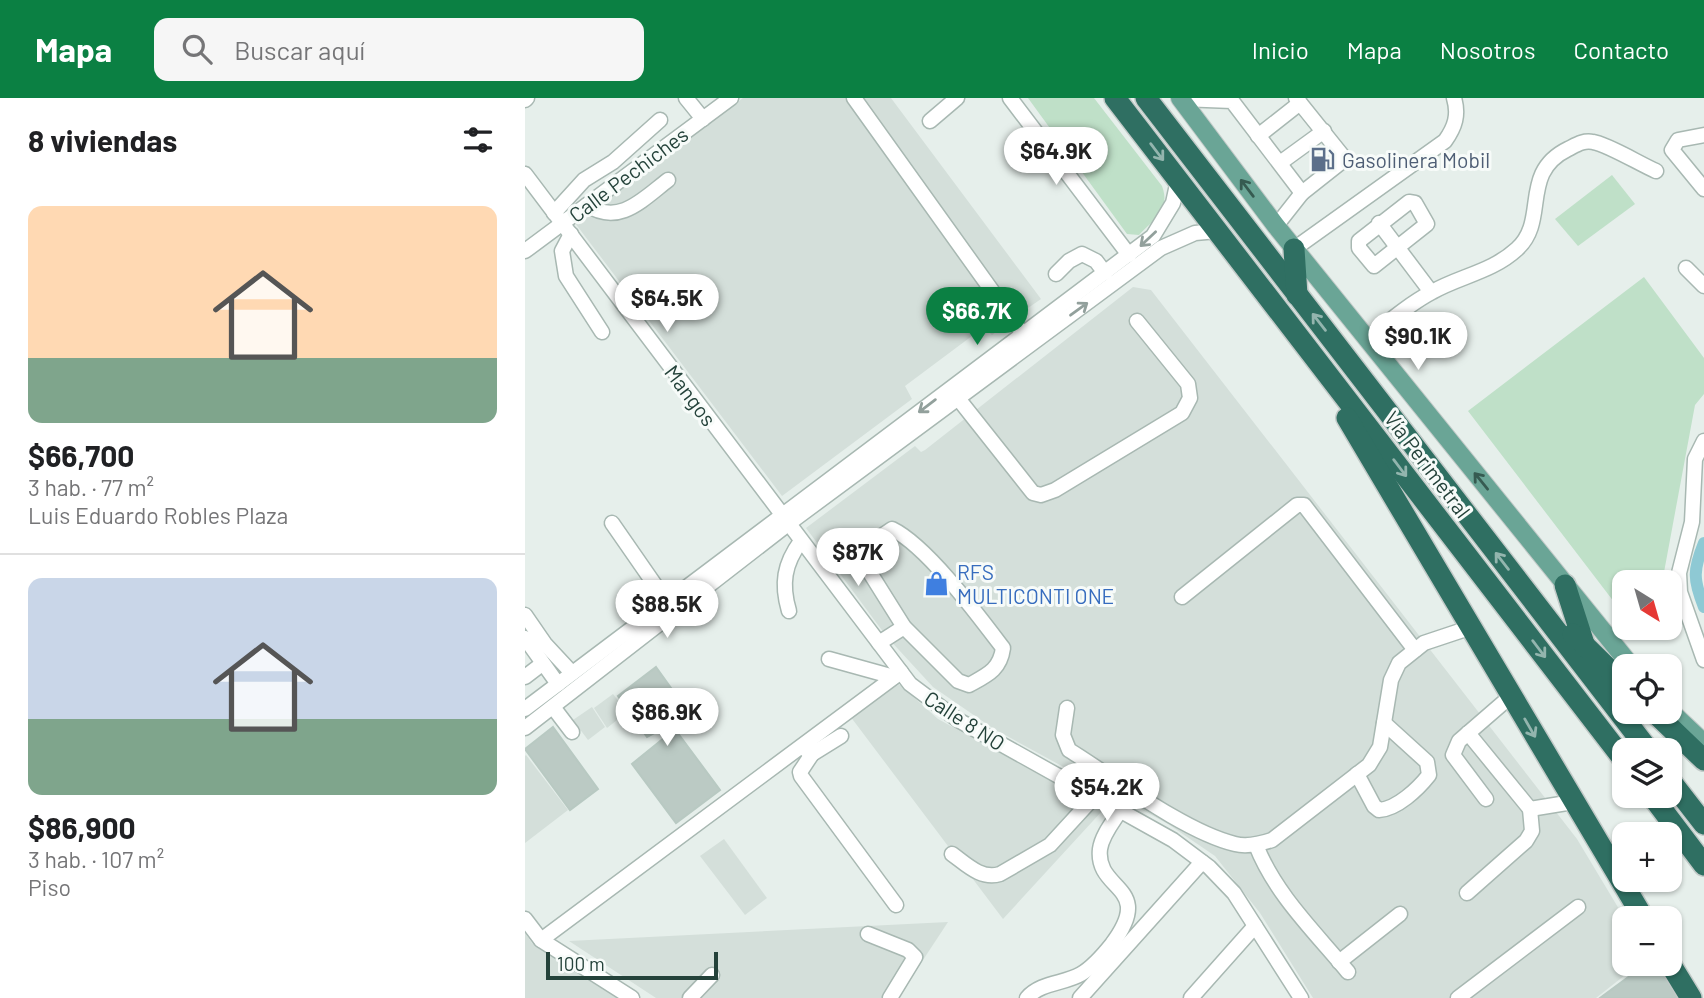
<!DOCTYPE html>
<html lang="es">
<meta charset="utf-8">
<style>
body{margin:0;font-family:Barlow,sans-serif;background:#f6f6f6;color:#202124;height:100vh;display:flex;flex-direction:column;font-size:26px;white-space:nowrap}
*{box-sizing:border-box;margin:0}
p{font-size:23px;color:#757577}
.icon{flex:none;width:38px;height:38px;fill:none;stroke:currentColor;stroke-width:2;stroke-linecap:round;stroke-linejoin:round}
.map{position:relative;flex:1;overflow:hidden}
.side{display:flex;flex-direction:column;background:#fff;width:525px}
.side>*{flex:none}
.needle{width:46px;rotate:143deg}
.buttons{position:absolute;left:1087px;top:472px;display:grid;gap:14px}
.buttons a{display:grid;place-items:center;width:70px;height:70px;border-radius:14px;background:#fff;box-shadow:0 2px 5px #0004;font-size:35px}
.scale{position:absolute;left:21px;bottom:18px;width:172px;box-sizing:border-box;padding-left:7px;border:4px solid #24423a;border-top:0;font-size:19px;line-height:24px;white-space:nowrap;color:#24423a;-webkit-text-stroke:5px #f7fbf9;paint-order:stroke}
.price{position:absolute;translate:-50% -60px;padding:0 16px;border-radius:24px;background:#fff;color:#222;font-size:23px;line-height:46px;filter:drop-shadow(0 2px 4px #0008)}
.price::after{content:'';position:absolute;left:50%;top:42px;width:21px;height:16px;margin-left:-10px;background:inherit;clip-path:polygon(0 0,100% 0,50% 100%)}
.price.selected{background:#0b8043;color:#fff}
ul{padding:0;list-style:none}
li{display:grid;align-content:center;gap:14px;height:371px;padding:0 28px}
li+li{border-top:2px solid #e0e0e0}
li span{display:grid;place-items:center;height:217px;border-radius:14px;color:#555}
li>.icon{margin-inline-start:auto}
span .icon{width:126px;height:126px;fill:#fffc;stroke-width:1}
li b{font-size:30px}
h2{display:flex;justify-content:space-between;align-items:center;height:84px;padding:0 28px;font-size:30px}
header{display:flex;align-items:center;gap:42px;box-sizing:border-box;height:98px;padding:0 35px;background:#0b8043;color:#fff}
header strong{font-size:33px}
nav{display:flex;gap:38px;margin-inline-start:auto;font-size:24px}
.search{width:490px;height:63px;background:#f6f6f6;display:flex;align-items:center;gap:18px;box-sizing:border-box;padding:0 24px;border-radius:14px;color:#757577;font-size:26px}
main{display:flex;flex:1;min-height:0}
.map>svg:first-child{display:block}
.built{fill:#d4dfda}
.green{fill:#bfe0c8}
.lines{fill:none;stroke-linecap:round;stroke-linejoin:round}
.canal{stroke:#8ec9d4;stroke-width:12}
.building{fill:#bbcac4;stroke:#b8c9c2;stroke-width:2}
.minor-casing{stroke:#a8b8b2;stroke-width:17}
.major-casing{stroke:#c2cac8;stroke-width:20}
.highway-casing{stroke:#c2cac8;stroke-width:24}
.minor{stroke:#fff;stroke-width:14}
.major{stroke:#6aa596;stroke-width:18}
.highway{stroke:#2f6f62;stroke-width:21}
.oneway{stroke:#93b5ae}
.oneway2{stroke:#365b51}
.oneway3{stroke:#92a09c}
.labels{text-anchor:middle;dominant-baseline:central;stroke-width:6;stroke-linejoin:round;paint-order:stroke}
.service-label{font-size:21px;fill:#4e5e75;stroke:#f7fbf9;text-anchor:start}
.street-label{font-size:21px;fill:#24423a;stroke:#f7fbf9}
.shop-label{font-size:21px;fill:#366cbe;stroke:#f7fbf9;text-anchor:start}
</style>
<header>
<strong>Mapa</strong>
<div class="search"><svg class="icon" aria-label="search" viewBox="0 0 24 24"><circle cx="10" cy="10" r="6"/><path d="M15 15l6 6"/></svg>Buscar aquí</div>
<nav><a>Inicio</a><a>Mapa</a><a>Nosotros</a><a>Contacto</a></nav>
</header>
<main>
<section class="side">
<h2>8 viviendas<svg class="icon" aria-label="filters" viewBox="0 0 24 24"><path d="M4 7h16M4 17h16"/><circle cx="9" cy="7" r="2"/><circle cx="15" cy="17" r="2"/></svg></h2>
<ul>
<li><span style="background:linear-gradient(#ffd9b3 70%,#7fa58c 0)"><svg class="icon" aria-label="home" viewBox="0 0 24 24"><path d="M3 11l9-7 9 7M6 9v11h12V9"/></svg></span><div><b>$66,700</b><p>3 hab. · 77 m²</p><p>Luis Eduardo Robles Plaza</p></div></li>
<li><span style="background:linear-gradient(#c9d6e8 65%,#7fa58c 0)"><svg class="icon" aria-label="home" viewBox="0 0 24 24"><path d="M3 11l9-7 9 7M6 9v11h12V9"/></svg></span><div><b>$86,900</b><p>3 hab. · 107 m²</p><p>Piso</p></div></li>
</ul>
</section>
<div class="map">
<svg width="1179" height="900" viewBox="0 0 1179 900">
<rect width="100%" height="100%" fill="#e6efeb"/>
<!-- built -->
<g class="built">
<polygon points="218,0 366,0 516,201 503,210 491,203 469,219 475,227 474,232 467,237 459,229 380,288 387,301 257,398 50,125"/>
<polygon points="608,189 626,192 1052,741 1100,821 1099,866 1114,866 1071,900 788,900 735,815 690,758 643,726 469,631 408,589 362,539 281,430 390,348 396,354 400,352"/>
<polygon points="375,587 413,621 578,712 478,821 325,618 364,588"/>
<polygon points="88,596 102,614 82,630 69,610"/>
<polygon points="67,609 80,629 63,642 48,622"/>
<polygon points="1,657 43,712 0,745 0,658"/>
<polygon points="199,741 242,800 220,817 175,758"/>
<polygon points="423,824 373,900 131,900 44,843"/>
<polygon points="0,835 7,845 93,900 0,900"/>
</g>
<!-- green -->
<g class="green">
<path d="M503,0H569L637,88C646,112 629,121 614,137L602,136Z"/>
<polygon points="1087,77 1110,106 1053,148 1030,121"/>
<polygon points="1119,179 1179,260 1179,296 1170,307 1137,485 1099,485 1099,517 943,313"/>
</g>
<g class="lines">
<!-- canal -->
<path class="canal" d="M1179,445C1168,472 1168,481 1179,509"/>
</g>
<!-- building -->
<g class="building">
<polygon points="131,569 164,615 154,623 157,628 152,634 195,692 151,725 107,666 139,640 133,633 122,639 93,598"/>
<polygon points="28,629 73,691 45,712 0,651"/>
<polygon points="1121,866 1133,866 1153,900 1075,900"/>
</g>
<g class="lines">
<defs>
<g id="minor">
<polyline points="161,0 178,21"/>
<polyline points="329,0 498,236"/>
<polyline points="485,0 604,157"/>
<polyline points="771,0 820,61 777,95"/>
<polyline points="656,1 707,3 777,95 751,128"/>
<polyline points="0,2 2,0"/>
<polyline points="405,23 432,0"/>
<polyline points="1179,37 1153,42 1147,52 1179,91"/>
<polyline points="733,38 775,5"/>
<polyline points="755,65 799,33"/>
<polyline points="0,76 385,586 433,622 648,742 684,769 709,795 776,900"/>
<polygon points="884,104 890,105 902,126 849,168 834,150 834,143"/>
<path d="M62,107C94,128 117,102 143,82"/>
<polyline points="29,115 59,82 88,64 135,22"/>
<polyline points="854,125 906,194"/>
<polyline points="46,136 37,153 41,178 77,234"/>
<path d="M769,151L920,43C930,29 934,17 929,0"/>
<polyline points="0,153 206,0"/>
<polyline points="1161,170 1179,188"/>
<polyline points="531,176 544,163 557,156 571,163 580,175"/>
<path d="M842,241C862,225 884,206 907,194C935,178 967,174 992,151C1024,122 994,75 1043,51C1051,47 1058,42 1068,44C1082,46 1115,66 1131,73"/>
<polyline points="428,294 508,395 516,397 530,392 657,315 665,300 663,286 612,223"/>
<polyline points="1179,343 1170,361 1167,424 1154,475 1155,494 1179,562"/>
<polyline points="87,425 130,487 144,502"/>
<path d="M367,431C402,448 453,517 478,550C475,572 462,577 444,587L433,583L379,529L337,462L339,450Z"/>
<polyline points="657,499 772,407 779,407 890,552"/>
<path d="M264,513C256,486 259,466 276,443"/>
<polyline points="0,517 20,546 47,575"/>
<polyline points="0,540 33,586"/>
<polyline points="354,545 379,529"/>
<polyline points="304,561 369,579"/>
<polyline points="0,579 17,566"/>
<polyline points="28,609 47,634"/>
<path d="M542,610L538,637L544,652C589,680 660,734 710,746C722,749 735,746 747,742L844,667L855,649L866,582L874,565L899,545L944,530"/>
<polyline points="0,611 628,138 648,105 653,82"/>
<polyline points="0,630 263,426 636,150 670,135 692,133"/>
<polyline points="943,635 1005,711 1048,704"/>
<polyline points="281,652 287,656 316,638"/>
<polyline points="287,656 275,674 276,678 371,807"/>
<path d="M832,676L849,708L854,712C872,711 893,691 904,677L902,664L859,625"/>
<polyline points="961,701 928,657 934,643 986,598"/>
<path d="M731,747C750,796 790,834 823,874"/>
<path d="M427,756C441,766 456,782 475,776L525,747L570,698"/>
<polyline points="942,795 1001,743 1007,733 1005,711"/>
<polyline points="0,821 16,842 107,900"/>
<polyline points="343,836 383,852 390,859 365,900"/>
<polyline points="16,842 376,574"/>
<polyline points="814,864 875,816"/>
<polyline points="165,900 187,877"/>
<path d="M502,900C516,884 539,886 556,876C568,869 579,856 587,846C631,787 570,794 575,751C577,737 588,724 595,713"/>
<polyline points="555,900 677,764"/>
<polyline points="666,900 730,828"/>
<polyline points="933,900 1053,809"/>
</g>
<g id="major">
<polyline points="655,0 751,128 1107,569"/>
<polyline points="1144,612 1179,645"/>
</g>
<g id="highway">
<polyline points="590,0 1099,662"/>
<polyline points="621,0 1124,653"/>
<polyline points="769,151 772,197"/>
<polyline points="822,320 1119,821"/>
<polyline points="1040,487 1060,549"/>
<polyline points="1048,536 1099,586"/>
<polyline points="1129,614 1179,662"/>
<polyline points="1144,681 1179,726"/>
<polyline points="1127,698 1179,767"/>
<polyline points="1144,864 1166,900"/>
</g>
</defs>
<!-- minor casing -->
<use href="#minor" class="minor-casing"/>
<!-- major casing -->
<use href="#major" class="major-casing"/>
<!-- highway casing -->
<use href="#highway" class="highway-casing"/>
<!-- minor -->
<use href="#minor" class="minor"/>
<!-- major -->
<use href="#major" class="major"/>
<!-- highway -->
<use href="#highway" class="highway"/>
</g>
<!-- one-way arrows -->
<defs><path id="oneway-shaft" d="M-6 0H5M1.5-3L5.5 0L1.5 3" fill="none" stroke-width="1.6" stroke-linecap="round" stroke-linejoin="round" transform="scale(1.75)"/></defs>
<g class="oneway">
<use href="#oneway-shaft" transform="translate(632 54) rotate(53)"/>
<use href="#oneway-shaft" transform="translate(794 224) rotate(-128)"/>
<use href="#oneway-shaft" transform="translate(875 370) rotate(53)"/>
<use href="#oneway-shaft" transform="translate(977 463) rotate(-128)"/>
<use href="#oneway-shaft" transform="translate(1014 551) rotate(53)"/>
<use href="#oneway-shaft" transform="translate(1005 630) rotate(60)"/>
</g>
<g class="oneway2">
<use href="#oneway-shaft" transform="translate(722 90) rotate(-127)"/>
<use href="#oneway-shaft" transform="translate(956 383) rotate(-129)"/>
</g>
<g class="oneway3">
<use href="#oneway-shaft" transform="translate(623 141) rotate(137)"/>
<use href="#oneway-shaft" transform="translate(554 211) rotate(-36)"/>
<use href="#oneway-shaft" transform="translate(402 308) rotate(143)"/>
</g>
<!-- icons -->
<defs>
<symbol id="fuel-bare" viewBox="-9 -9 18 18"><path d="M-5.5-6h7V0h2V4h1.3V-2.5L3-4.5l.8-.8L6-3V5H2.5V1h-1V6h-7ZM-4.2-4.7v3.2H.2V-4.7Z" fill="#5c6f8a" stroke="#f7fbf9" stroke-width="2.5" paint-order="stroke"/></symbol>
<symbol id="shop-bare" viewBox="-9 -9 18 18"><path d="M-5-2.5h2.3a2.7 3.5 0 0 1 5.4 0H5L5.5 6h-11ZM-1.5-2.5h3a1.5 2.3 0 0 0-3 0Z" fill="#3f7fe0" stroke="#f7fbf9" stroke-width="2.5" paint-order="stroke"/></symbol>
</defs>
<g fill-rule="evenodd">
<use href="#fuel-bare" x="780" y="44" width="35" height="35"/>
<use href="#shop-bare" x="394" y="468" width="35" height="35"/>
</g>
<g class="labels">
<!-- service labels -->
<g class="service-label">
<text x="817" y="61">Gasolinera Mobil</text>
</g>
<!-- street labels -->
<g class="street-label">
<text transform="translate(103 76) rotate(-37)">Calle Pechiches</text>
<text transform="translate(166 297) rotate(53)">Mangos</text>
<text transform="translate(903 366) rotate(53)">Vía Perimetral</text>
<text transform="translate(440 622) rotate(33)">Calle 8 NO</text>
</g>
<!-- shop labels -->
<g class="shop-label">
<text x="432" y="473">RFS<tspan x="432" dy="24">MULTICONTI ONE</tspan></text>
</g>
</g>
</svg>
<div class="buttons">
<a><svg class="needle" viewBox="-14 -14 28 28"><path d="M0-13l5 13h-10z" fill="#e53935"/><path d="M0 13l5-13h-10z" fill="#757577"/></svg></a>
<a><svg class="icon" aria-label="locate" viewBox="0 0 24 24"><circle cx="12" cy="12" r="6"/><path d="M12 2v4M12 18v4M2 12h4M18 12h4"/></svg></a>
<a><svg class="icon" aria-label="layers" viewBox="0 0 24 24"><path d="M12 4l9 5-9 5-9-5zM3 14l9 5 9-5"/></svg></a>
<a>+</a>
<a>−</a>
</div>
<div class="scale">100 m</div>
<b class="price" style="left:531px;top:89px">$64.9K</b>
<b class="price" style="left:142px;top:236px">$64.5K</b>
<b class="price selected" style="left:452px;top:249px">$66.7K</b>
<b class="price" style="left:893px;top:274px">$90.1K</b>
<b class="price" style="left:333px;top:490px">$87K</b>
<b class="price" style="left:142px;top:542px">$88.5K</b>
<b class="price" style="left:142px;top:650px">$86.9K</b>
<b class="price" style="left:582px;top:725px">$54.2K</b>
</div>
</main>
